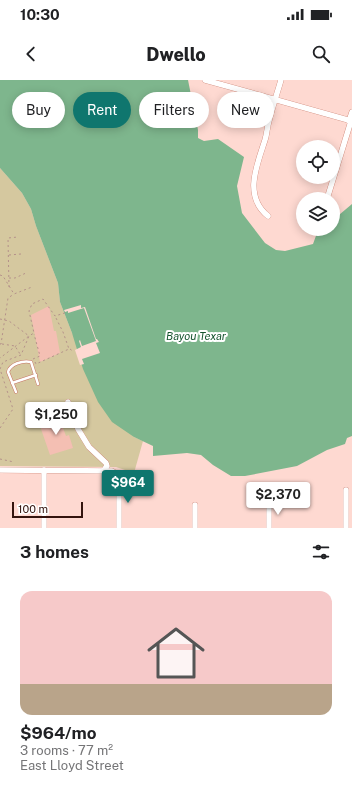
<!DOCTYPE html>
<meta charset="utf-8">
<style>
body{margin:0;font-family:"Public Sans",sans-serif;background:#f2f2f2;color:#202124;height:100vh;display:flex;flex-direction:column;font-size:15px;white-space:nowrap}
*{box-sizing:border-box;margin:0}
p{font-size:13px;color:#757577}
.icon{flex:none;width:22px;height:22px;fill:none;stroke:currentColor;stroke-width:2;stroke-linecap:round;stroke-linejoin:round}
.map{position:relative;height:448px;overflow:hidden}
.sheet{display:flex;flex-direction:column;background:#fff;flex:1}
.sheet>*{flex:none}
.guide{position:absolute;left:12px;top:12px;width:328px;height:36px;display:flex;gap:8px}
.fabs{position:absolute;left:296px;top:60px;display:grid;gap:8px}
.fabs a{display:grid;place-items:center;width:44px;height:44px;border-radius:50%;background:#fff;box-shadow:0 2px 10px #0003;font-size:20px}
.scale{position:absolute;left:12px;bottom:10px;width:71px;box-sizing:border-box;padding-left:4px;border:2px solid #34140e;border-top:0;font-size:11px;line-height:14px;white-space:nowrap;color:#34140e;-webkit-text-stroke:3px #fff;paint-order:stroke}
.price{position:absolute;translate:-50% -34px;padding:0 9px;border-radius:4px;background:#fff;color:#222;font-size:13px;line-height:26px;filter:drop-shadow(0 1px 2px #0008)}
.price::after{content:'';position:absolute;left:50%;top:24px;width:12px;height:9px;margin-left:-6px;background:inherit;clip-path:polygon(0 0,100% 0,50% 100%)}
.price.active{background:#0f766e;color:#fff}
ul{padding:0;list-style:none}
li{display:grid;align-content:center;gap:8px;height:212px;padding:0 20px}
li span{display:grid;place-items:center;height:124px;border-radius:12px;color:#555}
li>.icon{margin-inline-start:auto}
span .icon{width:72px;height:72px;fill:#fffc;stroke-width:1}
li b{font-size:17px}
h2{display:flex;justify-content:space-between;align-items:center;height:48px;padding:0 20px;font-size:17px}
.pill{padding:0 14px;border-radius:18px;background:#fff;box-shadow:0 2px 10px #0003;font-size:14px;line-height:36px}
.pill.active{background:#0f766e;color:#fff}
.status{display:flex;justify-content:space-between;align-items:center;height:28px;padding:0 20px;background:#fff;direction:ltr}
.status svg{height:11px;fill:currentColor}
header{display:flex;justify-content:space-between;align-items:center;height:52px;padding:0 20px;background:#fff;font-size:18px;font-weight:800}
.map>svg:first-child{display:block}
.green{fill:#d5c89f}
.water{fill:#7eb68d}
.pier{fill:#fed9d1}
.building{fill:#f4bfb3}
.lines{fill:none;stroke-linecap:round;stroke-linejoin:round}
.service-casing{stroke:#c67463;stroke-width:3.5}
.minor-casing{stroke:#c67463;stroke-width:6}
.path{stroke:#b4918a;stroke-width:1;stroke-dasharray:2 3;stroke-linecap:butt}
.service{stroke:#fff;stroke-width:2.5}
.minor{stroke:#fff;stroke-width:5.5}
.labels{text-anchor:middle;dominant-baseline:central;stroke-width:4;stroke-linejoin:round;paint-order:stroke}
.water-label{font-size:11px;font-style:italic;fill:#15542e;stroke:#fff}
</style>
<div class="status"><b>10:30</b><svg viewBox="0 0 49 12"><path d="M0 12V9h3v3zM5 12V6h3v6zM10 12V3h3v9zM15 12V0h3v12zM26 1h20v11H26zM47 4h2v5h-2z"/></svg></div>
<header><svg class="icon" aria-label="back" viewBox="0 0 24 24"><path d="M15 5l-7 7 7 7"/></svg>Dwello<svg class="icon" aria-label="search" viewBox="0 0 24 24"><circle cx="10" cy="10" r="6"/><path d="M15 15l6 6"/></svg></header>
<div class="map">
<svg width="352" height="448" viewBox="0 0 352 448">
<rect width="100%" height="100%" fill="#fed9d1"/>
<!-- green -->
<polygon class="green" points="0,88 22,113 31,129 36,146 58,203 60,222 72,253 134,357 143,361 134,393 116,387 0,386"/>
<!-- water -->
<polygon class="water" points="0,0 188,0 198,50 198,58 204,61 218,59 244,77 237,106 242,133 265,163 276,170 285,171 313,164 317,153 322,149 333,149 333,140 352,124 352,356 347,358 345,364 327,370 297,386 245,396 231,396 213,385 201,375 187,373 153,376 153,366 134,357 112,342 98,322 83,289 72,253 60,222 58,203 36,146 31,129 22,113 0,88"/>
<!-- pier -->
<polygon class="pier" points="81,225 81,228 85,227 96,259 97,259 99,262 96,263 100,273 82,279 84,284 80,285 75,270 81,267 79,261 80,260 82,266 96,261 84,228 68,233 68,231 65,232 64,230"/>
<!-- building -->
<g class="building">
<polygon points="49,226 54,251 56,251 60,273 40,282 31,235"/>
<polygon points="55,335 57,341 63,339 66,347 63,348 66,356 69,355 73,368 50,375 40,346 51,342 49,337"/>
</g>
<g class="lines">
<defs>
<g id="service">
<polyline points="12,303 36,295"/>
<path d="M16,312L8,292C10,284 23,280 31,282L38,304"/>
</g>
<g id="minor">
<polyline points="205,0 352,41"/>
<polyline points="349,41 352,32"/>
<polyline points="327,119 351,41"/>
<path d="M268,136C243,116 257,85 265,60C267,54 267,47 269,41C272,28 277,14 281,0"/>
<polyline points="68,322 78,349 89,367 106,383 107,386 104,390"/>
<polyline points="0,390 112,391 115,393 119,399 119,448"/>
<polyline points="44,390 44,448"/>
<polyline points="346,410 346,448"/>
<polyline points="269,423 269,448"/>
<polyline points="195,425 195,448"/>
</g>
</defs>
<!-- service casing -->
<use href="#service" class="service-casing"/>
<!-- minor casing -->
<use href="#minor" class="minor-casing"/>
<!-- path -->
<g class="path">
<polyline points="9,175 21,174"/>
<polyline points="0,195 3,196 14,214 32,207"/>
<polyline points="9,198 15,198 26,193"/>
<polyline points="9,207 8,158 18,157"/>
<polyline points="0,239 9,241 29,256 0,278"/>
<polyline points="0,264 1,264 8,218 14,214"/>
<polyline points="2,264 15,266 20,274"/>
<polyline points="70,269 74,272"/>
<polyline points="33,279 40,276 34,254"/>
<polyline points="35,282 36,284 69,269 63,252 55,236"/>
<polyline points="0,348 13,329 0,289 3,282 21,275 29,256 34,253 29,231 32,224 43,219 55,236 68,232"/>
<polyline points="0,379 14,382"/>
</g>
<!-- service -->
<use href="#service" class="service"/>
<!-- minor -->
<use href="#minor" class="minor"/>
</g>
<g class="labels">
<!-- water labels -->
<g class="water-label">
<text x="196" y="256">Bayou Texar</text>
</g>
</g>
</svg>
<div class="fabs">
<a><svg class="icon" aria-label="locate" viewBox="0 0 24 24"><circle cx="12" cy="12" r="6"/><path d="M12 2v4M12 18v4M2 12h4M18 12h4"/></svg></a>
<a><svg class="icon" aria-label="layers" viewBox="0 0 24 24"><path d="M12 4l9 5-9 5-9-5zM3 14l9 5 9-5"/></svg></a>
</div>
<div class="scale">100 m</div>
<b class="price" style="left:56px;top:356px">$1,250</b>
<b class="price active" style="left:128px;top:424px">$964</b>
<b class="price" style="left:278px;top:436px">$2,370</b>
<div class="guide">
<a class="pill">Buy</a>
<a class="pill active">Rent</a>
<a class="pill">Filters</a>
<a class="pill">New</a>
</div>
</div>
<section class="sheet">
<h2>3 homes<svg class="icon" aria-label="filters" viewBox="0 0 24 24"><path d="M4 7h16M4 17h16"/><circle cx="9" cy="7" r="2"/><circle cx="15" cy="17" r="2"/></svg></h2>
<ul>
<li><span style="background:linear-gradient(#f6c9c9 75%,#b9a48a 0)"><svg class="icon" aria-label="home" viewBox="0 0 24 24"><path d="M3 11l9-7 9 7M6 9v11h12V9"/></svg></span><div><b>$964/mo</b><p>3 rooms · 77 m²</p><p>East Lloyd Street</p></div></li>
</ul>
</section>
